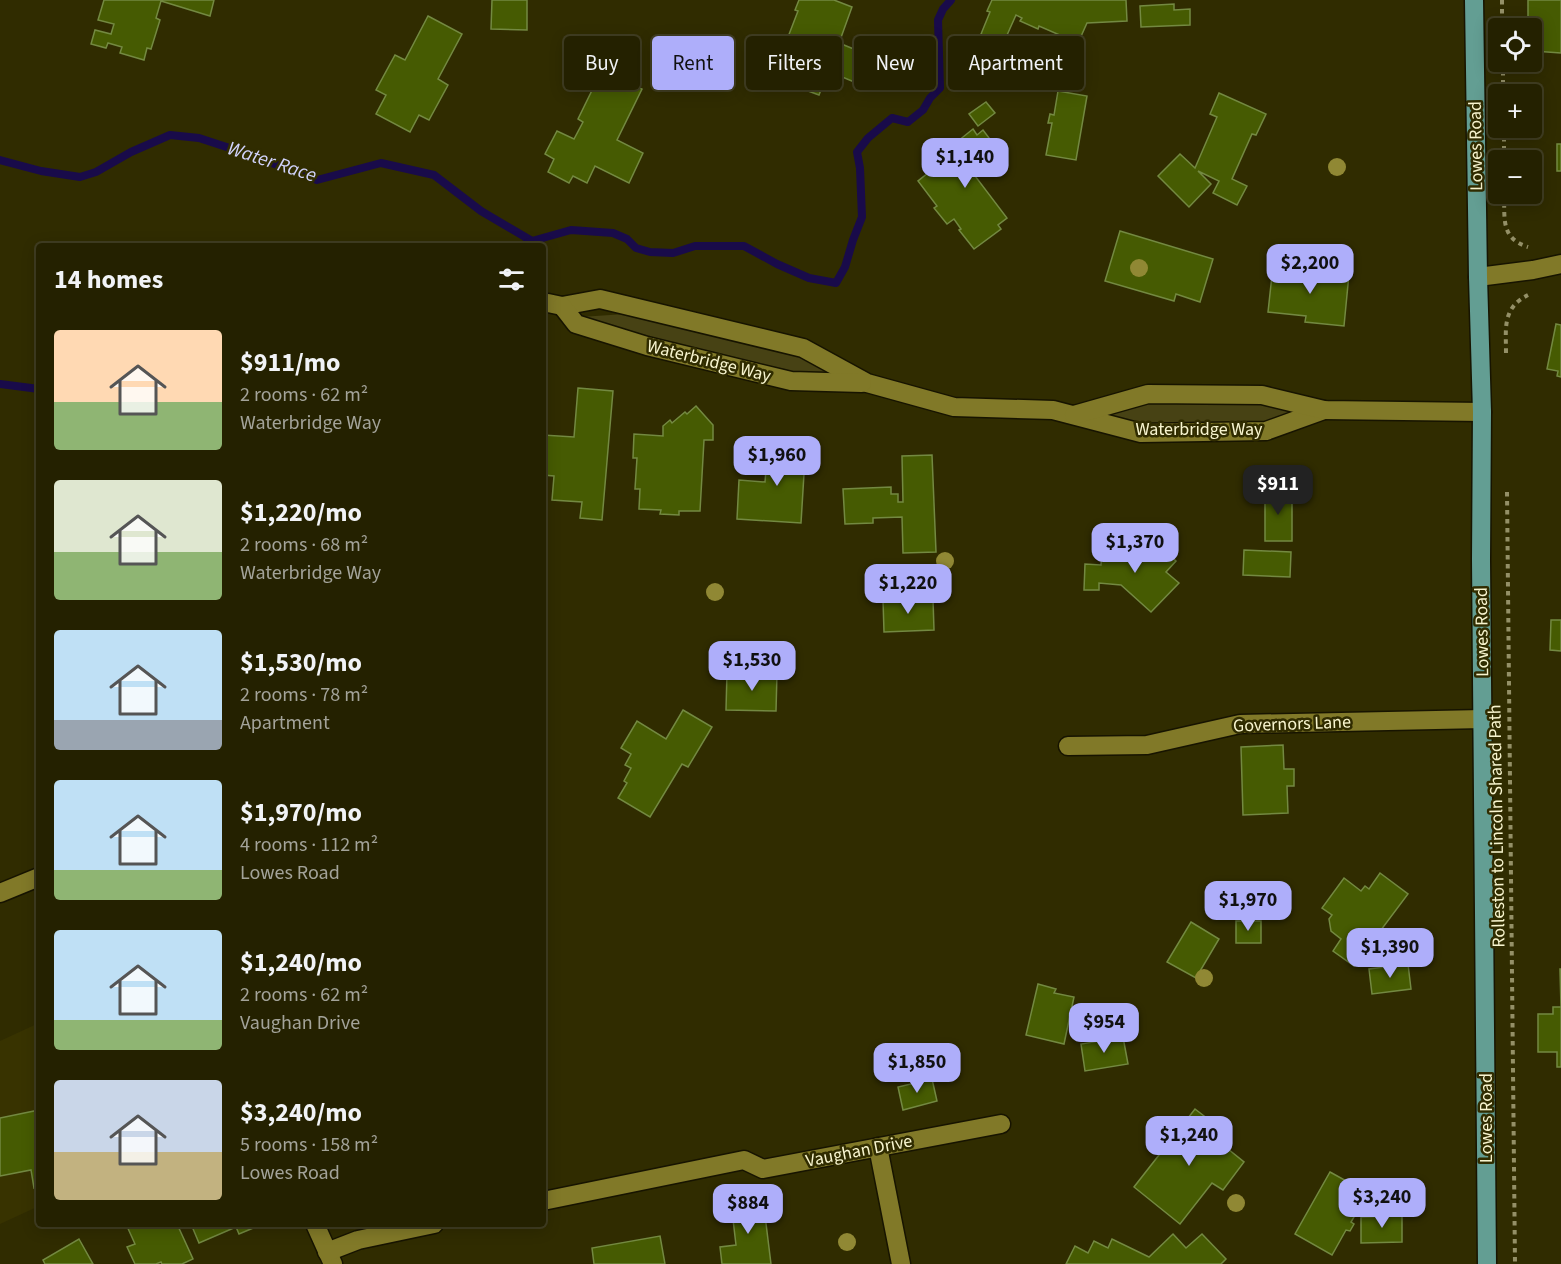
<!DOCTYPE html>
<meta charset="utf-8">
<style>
body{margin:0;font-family:"Source Sans 3",sans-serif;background:#2c290a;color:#f1f3f6;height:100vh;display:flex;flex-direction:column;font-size:22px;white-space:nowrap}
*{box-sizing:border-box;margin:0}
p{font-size:20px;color:#a3a399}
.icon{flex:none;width:33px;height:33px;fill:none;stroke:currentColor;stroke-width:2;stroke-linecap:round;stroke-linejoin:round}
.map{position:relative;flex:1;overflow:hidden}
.side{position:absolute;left:36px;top:243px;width:510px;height:984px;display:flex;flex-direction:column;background:#242100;border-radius:6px;box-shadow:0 3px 15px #0003,0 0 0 2px #413e22}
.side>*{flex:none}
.guide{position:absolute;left:564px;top:36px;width:570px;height:54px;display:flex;gap:12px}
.controls{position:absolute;left:1488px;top:18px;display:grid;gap:12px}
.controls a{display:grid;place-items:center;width:54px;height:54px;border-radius:6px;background:#242100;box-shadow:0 3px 15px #0003,0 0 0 2px #413e22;font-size:30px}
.price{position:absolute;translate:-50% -51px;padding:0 14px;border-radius:12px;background:#aeaefa;color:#111;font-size:20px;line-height:39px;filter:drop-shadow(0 2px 3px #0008)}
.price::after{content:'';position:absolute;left:50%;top:36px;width:18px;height:14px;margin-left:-9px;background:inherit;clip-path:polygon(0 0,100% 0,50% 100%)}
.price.current{background:#222;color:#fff}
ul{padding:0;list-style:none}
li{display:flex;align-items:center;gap:18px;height:150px;padding:0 18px}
li span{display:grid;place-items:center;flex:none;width:168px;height:120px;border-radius:6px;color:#555}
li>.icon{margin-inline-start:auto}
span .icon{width:72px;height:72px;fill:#fffc;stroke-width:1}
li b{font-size:26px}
h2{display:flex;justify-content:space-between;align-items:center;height:72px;padding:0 18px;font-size:26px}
.tag{padding:0 21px;border-radius:6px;background:#242100;box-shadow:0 3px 15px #0003,0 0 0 2px #413e22;font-size:21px;line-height:54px}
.tag.current{background:#aeaefa;color:#111}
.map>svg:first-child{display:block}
.built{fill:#383300}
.green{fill:#474214}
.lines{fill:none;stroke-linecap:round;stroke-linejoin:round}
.stream{stroke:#190b4a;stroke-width:8}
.building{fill:#465b02;stroke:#738941;stroke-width:1.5}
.minor-casing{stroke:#171400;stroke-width:21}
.major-casing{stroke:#171400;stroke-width:21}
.path{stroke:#949067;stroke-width:4;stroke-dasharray:4.5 4.5;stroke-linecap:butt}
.minor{stroke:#817928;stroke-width:18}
.major{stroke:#639e93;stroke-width:18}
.tree{fill:#908834}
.labels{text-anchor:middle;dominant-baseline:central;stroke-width:5;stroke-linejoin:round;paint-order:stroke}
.street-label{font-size:18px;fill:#f8f5cf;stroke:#302c00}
.water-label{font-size:20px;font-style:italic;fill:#d1d3fb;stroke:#302c00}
</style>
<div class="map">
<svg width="1561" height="1264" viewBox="0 0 1561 1264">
<rect width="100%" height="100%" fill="#302c00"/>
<!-- built -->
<polygon class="built" points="39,1023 39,1206 0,1224 0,1041"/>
<!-- green -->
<g class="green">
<polygon points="654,312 805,348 869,384 793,381 581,317"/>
<polygon points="1149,394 1263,395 1325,410 1267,431 1142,433 1075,415"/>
</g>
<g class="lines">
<!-- stream -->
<g class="stream">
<polyline points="0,160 41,171 80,177 96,172 131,152 170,135 199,138 248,154 317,180 381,163 434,175 481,211 532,241"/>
<polyline points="521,246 532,241 571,230 613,233 627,239 636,248 650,252 673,253 695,246 744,246 777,264 809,278 836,283 845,267 853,240 862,217 860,168 857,152 868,138 892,118 908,122 923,110 930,98 940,88 938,20 943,9 951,0"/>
<polyline points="0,384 39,389"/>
</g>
</g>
<!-- building -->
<g class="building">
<polygon points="104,0 214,0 210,16 161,1 156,18 160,20 151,49 147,48 144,60 120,53 122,47 108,43 106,48 91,44 95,30 111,34 114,24 98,20"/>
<polygon points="492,0 527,0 527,30 491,29"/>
<polygon points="799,0 834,0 852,7 839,43 871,56 859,84 828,71 819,95 778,80 779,77 767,72 776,48 783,50 798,11 795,10"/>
<polygon points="992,0 1126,0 1127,21 1087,23 1078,43 1039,26 1038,29 1020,21 1022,18 1016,15 1003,44 981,34 990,12 987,11"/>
<polygon points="1528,0 1561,0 1561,53 1534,51 1536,17 1528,17"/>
<polygon points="1174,4 1174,10 1190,9 1190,25 1141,27 1140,6"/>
<polygon points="428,16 462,34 438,79 448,85 429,120 419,115 410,132 376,114 386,95 376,90 395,55 405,60"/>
<polygon points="602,70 642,89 617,140 643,153 629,183 595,166 587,183 573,176 569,183 548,172 554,159 545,154 557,131 574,139 583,122 578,119"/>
<polygon points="1058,91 1087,96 1076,160 1046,155 1052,123 1048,123 1050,114 1054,115"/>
<polygon points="1219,93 1266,114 1256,135 1252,134 1232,179 1247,186 1237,205 1213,193 1219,181 1198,171 1211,184 1189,207 1158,176 1180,154 1195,168 1217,117 1210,114"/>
<polygon points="986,102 995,113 978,126 969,114"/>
<polygon points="973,129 977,135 983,130 999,151 972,172 1007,218 998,225 1001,229 974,249 959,230 961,229 954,219 947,224 934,208 937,206 918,181 947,158 943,153"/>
<rect x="1557" y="144" width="4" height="27"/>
<polygon points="1120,231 1213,259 1200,302 1176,294 1174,301 1105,281"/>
<polygon points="1273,266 1349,274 1344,326 1305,322 1306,316 1268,312"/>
<polygon points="1556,324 1561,325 1561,377 1557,376 1558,371 1547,369"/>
<polygon points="578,388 613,391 602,520 580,518 582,502 552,500 554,476 543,475 543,435 574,437"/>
<polygon points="696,406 713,425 713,440 704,440 700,511 679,511 679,515 660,514 661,510 639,509 640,489 635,489 637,458 633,458 634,434 663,436 663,426 670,420 672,423 685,412 687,414"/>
<polygon points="775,439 806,441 801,523 737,519 739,480 765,482 766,470 773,471"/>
<polygon points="932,455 936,552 903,553 902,517 873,518 873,523 845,524 843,489 891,487 891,494 898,494 898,502 903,502 902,456"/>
<rect x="1265" y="490" width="27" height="51"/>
<polygon points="1155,541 1176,561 1166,572 1179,583 1151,612 1121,585 1099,583 1099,590 1084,590 1085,564 1101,565 1102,552 1131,554 1136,548 1142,554"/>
<polygon points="1244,550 1291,552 1290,577 1243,575"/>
<polygon points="933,599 934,630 884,632 883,600"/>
<polygon points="1551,620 1561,620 1561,651 1550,650"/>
<polygon points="727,672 777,673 776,711 726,710"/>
<polygon points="683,710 712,727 688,767 682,764 650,817 618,798 627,783 624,781 631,768 625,765 631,754 621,748 637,721 666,739"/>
<polygon points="1283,745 1284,769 1294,769 1294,786 1287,786 1288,813 1243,815 1241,747"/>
<polygon points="1380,873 1408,894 1354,966 1333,951 1341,939 1331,931 1329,919 1332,915 1322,908 1344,878 1361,891 1365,886 1369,889"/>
<rect x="1236" y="921" width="25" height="22"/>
<polygon points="1191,922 1219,939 1196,978 1167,962"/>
<polygon points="1408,964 1411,989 1372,994 1369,969"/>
<polygon points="1560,969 1561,969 1561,1067 1557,1067 1557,1052 1538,1052 1538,1014 1553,1014 1553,1007 1561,1007"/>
<polygon points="1038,984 1056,989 1054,993 1074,997 1064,1044 1026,1035"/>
<polygon points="1123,1037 1128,1064 1085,1071 1081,1044"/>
<polygon points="932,1079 937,1101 903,1110 898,1087"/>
<polygon points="1195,1109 1230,1136 1223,1145 1244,1162 1223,1190 1212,1183 1180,1224 1134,1187"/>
<polygon points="39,1110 39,1187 34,1188 31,1170 0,1176 0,1118"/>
<polygon points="1330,1172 1368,1193 1351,1222 1354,1224 1350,1231 1346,1230 1332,1255 1295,1234"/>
<polygon points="763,1199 771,1264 722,1264 720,1247 736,1245 731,1202"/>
<polygon points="1402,1216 1402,1242 1361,1243 1361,1217"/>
<polygon points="126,1224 177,1224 193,1259 182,1264 162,1264 161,1262 156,1264 135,1264 127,1247 135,1244"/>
<polygon points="191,1224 263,1224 239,1234 236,1227 199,1243"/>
<polygon points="1173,1234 1186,1248 1202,1234 1226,1259 1221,1264 1066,1264 1075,1246 1088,1253 1094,1241 1108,1248 1112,1239 1149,1257"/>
<polygon points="660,1236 665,1264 594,1264 592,1248"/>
<polygon points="79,1239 93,1264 45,1264 43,1260"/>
</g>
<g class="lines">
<defs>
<g id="minor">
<polyline points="1478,277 1533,270 1561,264"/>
<polyline points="543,304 548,303 562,306 600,299 803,348 867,383 954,407 1053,410 1141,433 1266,431 1324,410"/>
<polyline points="562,306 576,324 647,346 791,381 862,383"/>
<polyline points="1074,415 1148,394 1262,395 1324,410 1482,412"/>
<polyline points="1068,746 1147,745 1240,724 1483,719"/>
<polyline points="0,893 39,877"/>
<polyline points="878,1147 901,1264"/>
<polyline points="543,1201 744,1160 763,1169 1001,1124"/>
<polyline points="315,1224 333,1264"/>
<polyline points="327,1252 358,1240 434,1224"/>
</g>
<polyline id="major" points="1474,0 1478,277 1482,412 1481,560 1487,1264"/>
</defs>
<!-- minor casing -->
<use href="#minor" class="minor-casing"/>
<!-- major casing -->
<use href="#major" class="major-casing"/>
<!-- path -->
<g class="path">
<polyline points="1502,0 1502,28"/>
<polyline points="1503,62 1503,94"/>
<polyline points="1504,128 1504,160"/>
<path d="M1504,194C1505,218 1500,238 1528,247"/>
<path d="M1506,353C1506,328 1502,308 1528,295"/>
<polyline points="1507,492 1515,1264"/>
</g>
<!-- minor -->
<use href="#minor" class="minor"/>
<!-- major -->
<use href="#major" class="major"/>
</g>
<!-- trees -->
<g class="tree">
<circle cx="1337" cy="167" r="9"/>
<circle cx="1139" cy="268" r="9"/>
<circle cx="945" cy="561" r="9"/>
<circle cx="715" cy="592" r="9"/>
<circle cx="1204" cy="978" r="9"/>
<circle cx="1236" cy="1203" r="9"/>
<circle cx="847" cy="1242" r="9"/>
</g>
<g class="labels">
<!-- street labels -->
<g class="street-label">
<text transform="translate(1476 146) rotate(-91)">Lowes Road</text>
<text transform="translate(709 361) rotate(14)">Waterbridge Way</text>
<text x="1199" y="429">Waterbridge Way</text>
<text transform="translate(1482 632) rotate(-91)">Lowes Road</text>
<text transform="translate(1292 724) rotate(-2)">Governors Lane</text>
<text transform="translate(1497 826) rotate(-91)">Rolleston to Lincoln Shared Path</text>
<text transform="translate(1486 1118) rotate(-90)">Lowes Road</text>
<text transform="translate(859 1151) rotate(-11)">Vaughan Drive</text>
</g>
<!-- water labels -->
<g class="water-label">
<text transform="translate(272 162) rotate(18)">Water Race</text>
</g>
</g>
</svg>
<div class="controls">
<a><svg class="icon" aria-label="locate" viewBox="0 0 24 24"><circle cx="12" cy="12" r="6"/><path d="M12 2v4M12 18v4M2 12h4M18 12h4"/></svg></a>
<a>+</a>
<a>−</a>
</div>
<b class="price" style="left:965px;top:189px">$1,140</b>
<b class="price" style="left:1310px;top:295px">$2,200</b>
<b class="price" style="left:777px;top:487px">$1,960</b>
<b class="price current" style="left:1278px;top:516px">$911</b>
<b class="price" style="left:1135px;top:574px">$1,370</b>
<b class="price" style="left:908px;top:615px">$1,220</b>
<b class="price" style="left:752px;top:692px">$1,530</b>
<b class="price" style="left:1248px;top:932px">$1,970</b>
<b class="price" style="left:1390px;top:979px">$1,390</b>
<b class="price" style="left:1104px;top:1054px">$954</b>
<b class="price" style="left:917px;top:1094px">$1,850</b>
<b class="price" style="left:1189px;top:1167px">$1,240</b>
<b class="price" style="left:1382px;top:1229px">$3,240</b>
<b class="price" style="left:748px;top:1235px">$884</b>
<div class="guide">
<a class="tag">Buy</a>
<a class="tag current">Rent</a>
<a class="tag">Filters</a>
<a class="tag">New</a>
<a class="tag">Apartment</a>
</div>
<section class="side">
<h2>14 homes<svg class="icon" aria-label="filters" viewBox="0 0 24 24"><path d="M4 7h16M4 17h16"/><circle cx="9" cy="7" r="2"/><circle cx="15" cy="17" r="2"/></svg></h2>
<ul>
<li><span style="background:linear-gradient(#ffd9b3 60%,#8fb573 0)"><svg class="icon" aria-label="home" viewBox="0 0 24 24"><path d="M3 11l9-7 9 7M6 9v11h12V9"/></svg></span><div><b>$911/mo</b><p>2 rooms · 62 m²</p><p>Waterbridge Way</p></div></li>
<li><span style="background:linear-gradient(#dfe7d0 60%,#8fb573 0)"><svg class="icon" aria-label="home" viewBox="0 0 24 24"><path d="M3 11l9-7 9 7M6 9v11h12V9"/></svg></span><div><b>$1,220/mo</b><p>2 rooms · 68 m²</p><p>Waterbridge Way</p></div></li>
<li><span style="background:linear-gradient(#bfe0f5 75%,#9aa5b1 0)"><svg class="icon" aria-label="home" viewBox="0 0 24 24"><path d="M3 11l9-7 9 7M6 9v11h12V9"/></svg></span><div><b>$1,530/mo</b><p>2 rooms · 78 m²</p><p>Apartment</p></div></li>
<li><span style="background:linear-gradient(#bfe0f5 75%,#8fb573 0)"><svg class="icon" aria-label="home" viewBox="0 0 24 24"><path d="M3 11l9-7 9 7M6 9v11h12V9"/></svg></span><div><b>$1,970/mo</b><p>4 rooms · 112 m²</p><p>Lowes Road</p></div></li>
<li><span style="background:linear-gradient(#bfe0f5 75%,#8fb573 0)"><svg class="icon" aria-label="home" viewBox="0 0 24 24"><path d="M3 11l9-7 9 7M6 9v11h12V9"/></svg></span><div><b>$1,240/mo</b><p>2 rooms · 62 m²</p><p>Vaughan Drive</p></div></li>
<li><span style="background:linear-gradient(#c9d6e8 60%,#c2b280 0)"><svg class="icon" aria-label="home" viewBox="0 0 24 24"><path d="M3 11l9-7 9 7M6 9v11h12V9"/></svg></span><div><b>$3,240/mo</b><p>5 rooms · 158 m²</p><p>Lowes Road</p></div></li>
</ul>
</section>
</div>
